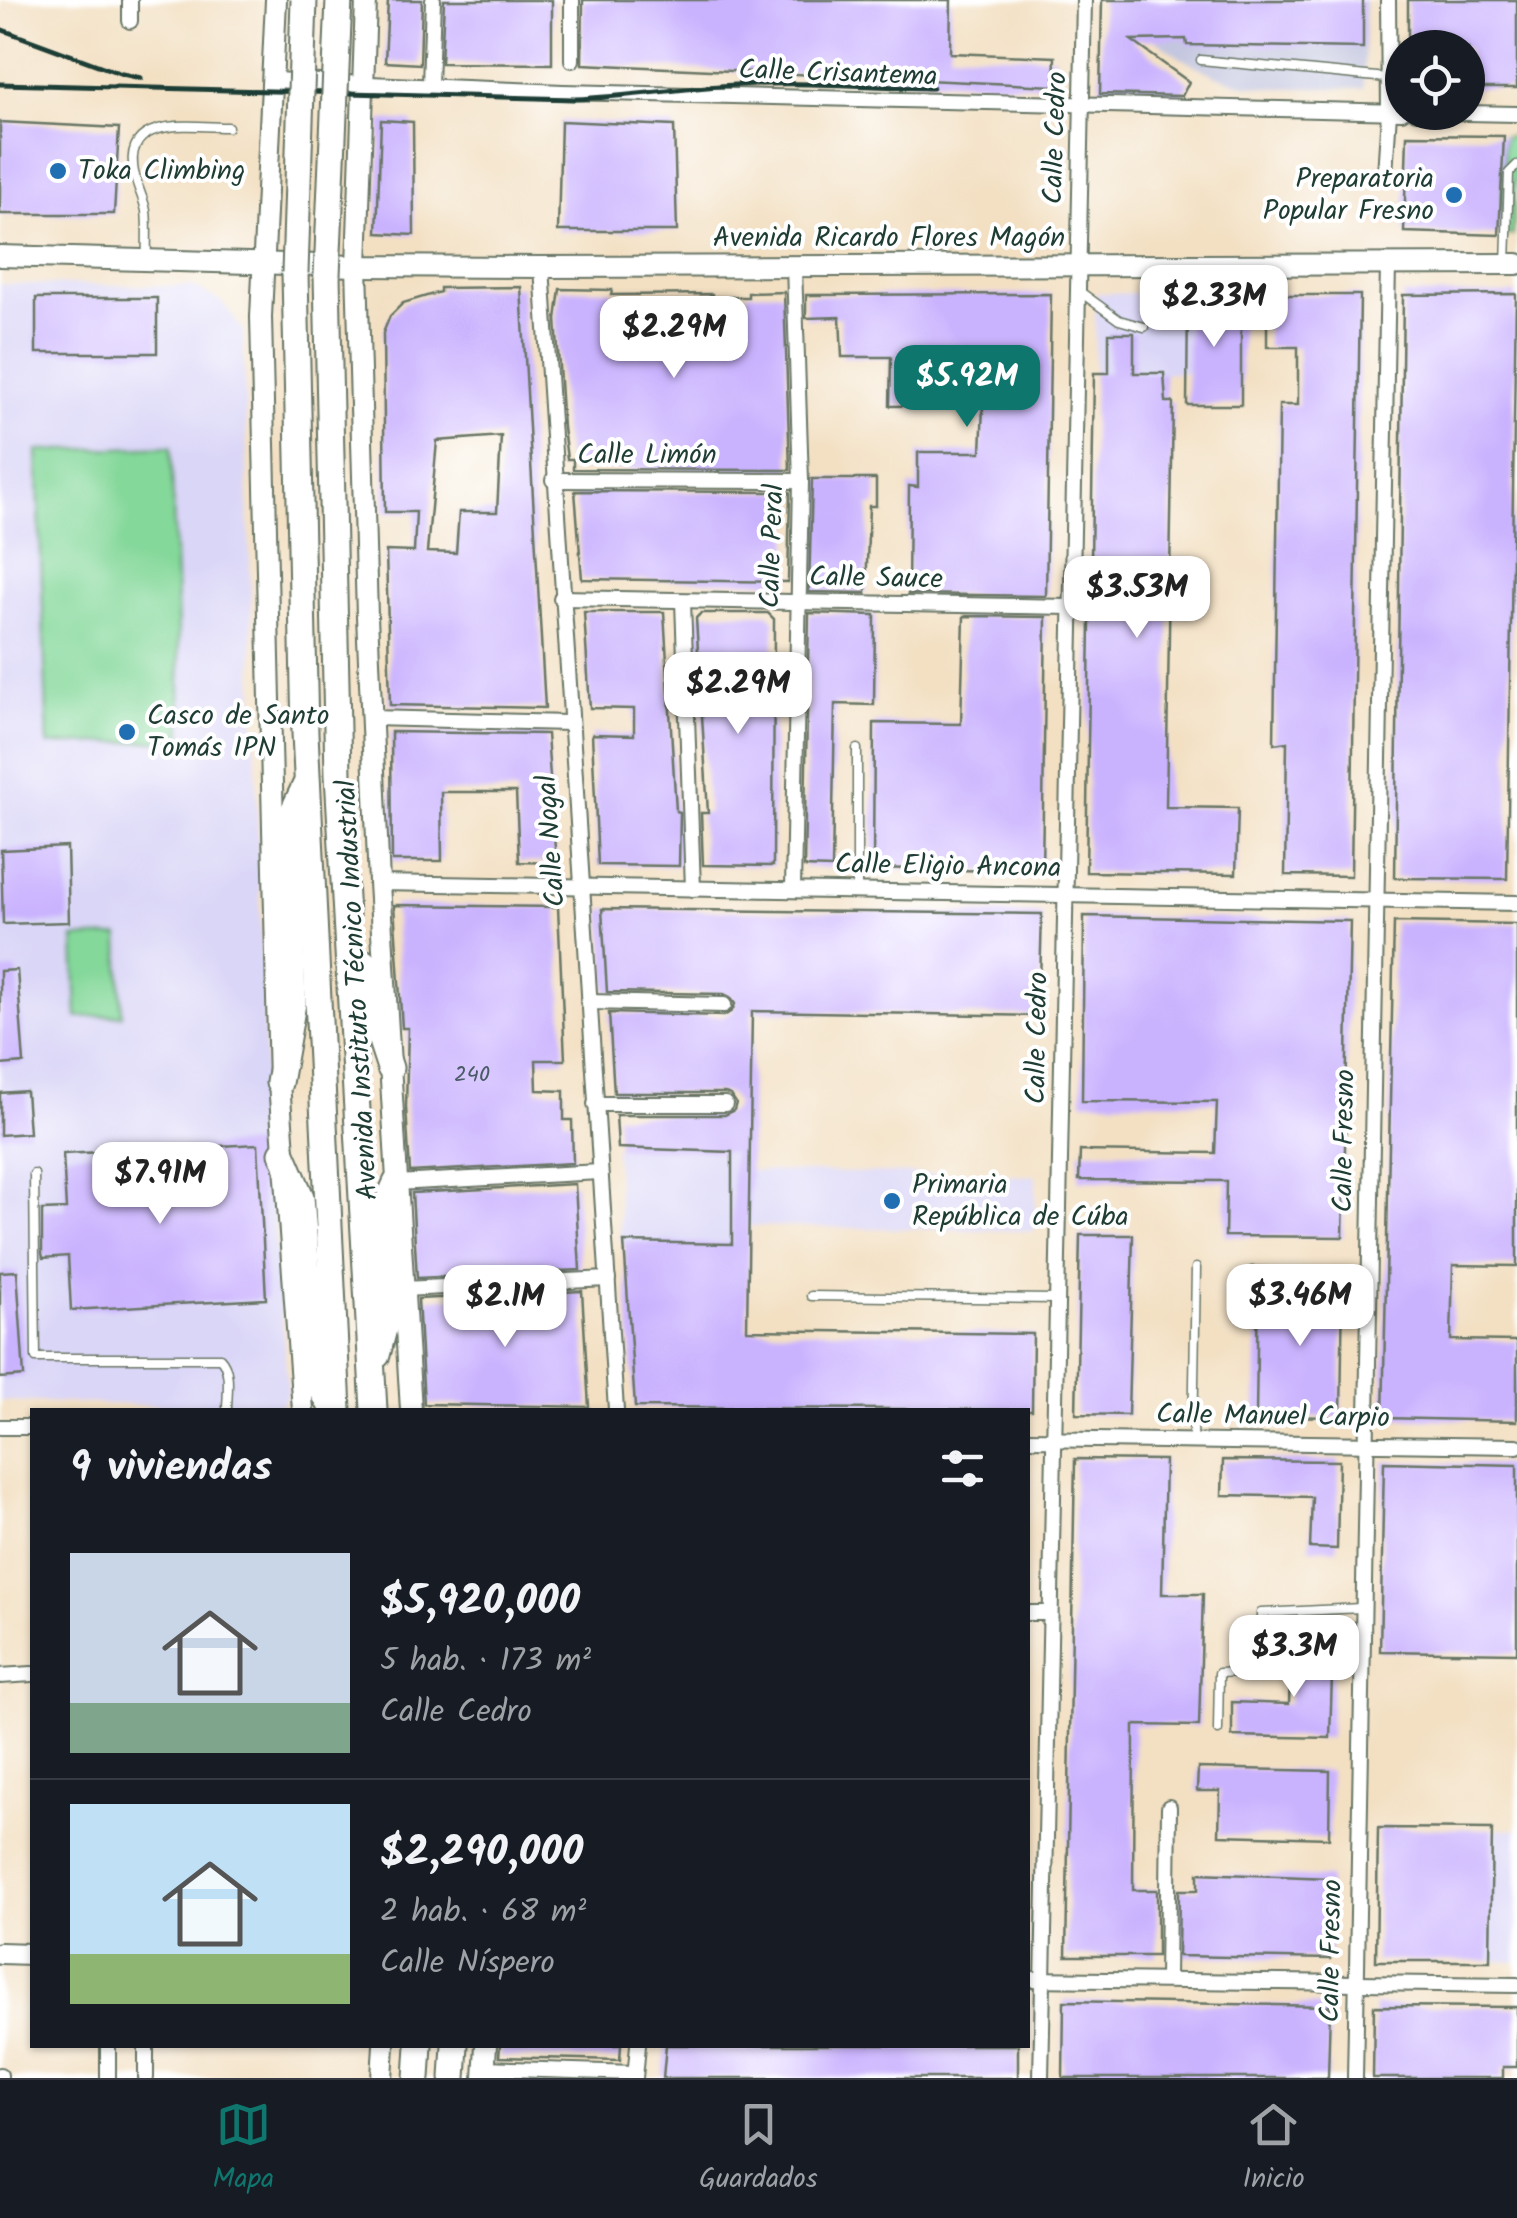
<!DOCTYPE html>
<html lang="es">
<meta charset="utf-8">
<style>
body{margin:0;font-family:Kalam,sans-serif;background:#20242c;color:#f1f3f6;height:100vh;display:flex;flex-direction:column;font-size:38px;white-space:nowrap}
*{box-sizing:border-box;margin:0}
p{font-size:32px;color:#9ea1a6}
.icon{flex:none;width:55px;height:55px;fill:none;stroke:currentColor;stroke-width:2;stroke-linecap:round;stroke-linejoin:round}
.map{position:relative;flex:1;overflow:hidden}
.drawer{position:absolute;left:30px;top:1408px;width:1000px;height:640px;display:flex;flex-direction:column;background:#171b24;border-radius:0px;box-shadow:0 2px 8px #0004}
.drawer>*{flex:none}
.controls{position:absolute;left:1385px;top:30px;display:grid;gap:20px}
.controls a{display:grid;place-items:center;width:100px;height:100px;border-radius:50%;background:#171b24;box-shadow:0 2px 8px #0004;font-size:50px}
.price{position:absolute;translate:-50% -85px;padding:0 22px;border-radius:20px;background:#fff;color:#222;font-size:32px;line-height:65px;filter:drop-shadow(0 2px 5px #0008)}
.price::after{content:'';position:absolute;left:50%;top:60px;width:30px;height:22px;margin-left:-15px;background:inherit;clip-path:polygon(0 0,100% 0,50% 100%)}
.price.current{background:#0f766e;color:#fff}
ul{padding:0;list-style:none}
li{display:flex;align-items:center;gap:30px;height:250px;padding:0 40px}
li+li{border-top:2px solid #363941}
li span{display:grid;place-items:center;flex:none;width:280px;height:200px;border-radius:0px;color:#555}
li>.icon{margin-inline-start:auto}
span .icon{width:120px;height:120px;fill:#fffc;stroke-width:1}
li b{font-size:42px}
h2{display:flex;justify-content:space-between;align-items:center;height:120px;padding:0 40px;font-size:42px}
.dock{display:flex;justify-content:space-around;align-items:center;height:140px;border-top:2px solid #363941;background:#171b24;font-size:28px;color:#9ea1a6}
.dock a{display:grid;justify-items:center;gap:5px}
.dock .current{color:#0f766e}
.map>svg:first-child{display:block}
.built{fill:#dad6f7}
.industrial{fill:#c0c2dd}
.green{fill:#84d89a;stroke:#528a67;stroke-width:2.5}
.building{fill:#cab3fe;fill-rule:evenodd}
.lines{fill:none;stroke-linecap:round;stroke-linejoin:round}
.lane-casing{stroke:#697666;stroke-width:11}
.street-casing{stroke:#697666;stroke-width:18}
.secondary-casing{stroke:#697666;stroke-width:24}
.highway-casing{stroke:#697666;stroke-width:29}
.lane{stroke:#fff;stroke-width:8}
.street{stroke:#fff;stroke-width:14}
.secondary{stroke:#fff;stroke-width:20}
.highway{stroke:#fff;stroke-width:25}
.rail{stroke:#1f3d34;stroke-width:5}
.highway-bridge-casing{stroke:#697666;stroke-width:29;stroke-linecap:butt}
.highway-bridge{stroke:#fff;stroke-width:25}
.poi-dot{fill:#1f6fb2;stroke:#fff;stroke-width:4}
.labels{text-anchor:middle;dominant-baseline:central;stroke-width:8;stroke-linejoin:round;paint-order:stroke}
.number-label{font-size:22px;fill:#4a5a66}
.street-label{font-size:28px;fill:#1f3d34;stroke:#fff}
.poi-label{font-size:28px;fill:#1f3d34;stroke:#fff;text-anchor:start}
</style>
<div class="map">
<svg width="1517" height="2078" viewBox="0 0 1517 2078">
<rect width="100%" height="100%" fill="#fff"/>
<filter id="ink" filterUnits="userSpaceOnUse"><feTurbulence type="fractalNoise" baseFrequency=".01" numOctaves="2"/><feDisplacementMap in="SourceGraphic" scale="20" xChannelSelector="R" yChannelSelector="G"/><feConvolveMatrix kernelMatrix="1 2 1 2 8 2 1 2 1" color-interpolation-filters="sRGB"/></filter>
<filter id="wash" filterUnits="userSpaceOnUse"><feTurbulence type="fractalNoise" baseFrequency=".0048" numOctaves="4" result="noise"/><feDisplacementMap in="SourceGraphic" scale="40" xChannelSelector="R" yChannelSelector="G"/><feGaussianBlur stdDeviation="2.25" result="paint"/><feColorMatrix in="noise" values="0 0 0 0 0 0 0 0 0 0 0 0 0 0 0 0 0 1.4 0 .05"/><feComposite in="paint" operator="in"/></filter>
<g filter="url(#wash)">
<rect width="100%" height="100%" fill="#f3e0c3"/>
<!-- built -->
<g class="built">
<polygon points="0,284 192,286 222,302 243,330 267,1135 288,1393 282,1405 272,1409 0,1401"/>
<polygon points="1096,293 1188,294 1187,373 1094,373"/>
<polygon points="615,1148 732,1152 732,1244 621,1243"/>
<polygon points="749,1171 1036,1176 1035,1231 748,1226"/>
<polygon points="1492,1829 1517,1830 1517,1962 1490,1961"/>
</g>
<!-- industrial -->
<polygon class="industrial" points="1122,0 1365,0 1364,88 1277,88 1246,85 1216,76 1181,58 1156,40"/>
<!-- green -->
<g class="green">
<polygon points="1504,136 1517,136 1513,235 1502,235"/>
<polygon points="171,446 182,740 48,745 37,451"/>
<polygon points="119,936 122,1015 77,1017 74,938"/>
</g>
<g id="blocks">
<!-- building -->
<g class="building">
<polygon points="388,0 422,0 420,64 385,62"/>
<polygon points="444,0 552,0 552,64 441,63"/>
<polygon points="583,0 951,0 950,53 1055,57 1054,86 582,64"/>
<polygon points="1102,0 1363,0 1363,48 1187,45 1186,39 1131,40 1189,82 1182,96 1100,94"/>
<polygon points="1408,0 1517,0 1517,88 1468,88 1468,48 1457,48 1457,40 1424,39 1424,48 1408,48"/>
<polygon points="381,120 413,122 414,235 377,233"/>
<polygon points="561,121 674,126 677,231 558,231"/>
<polygon points="0,122 119,128 114,214 0,214"/>
<polygon points="1407,135 1504,136 1499,235 1404,232"/>
<path d="M521,287L545,708L390,705L386,551L414,552L416,512H385L383,333L390,316L403,303L440,292V288ZM501,436L497,512H459L456,553L427,552L437,441Z"/>
<polygon points="560,289 612,290 611,295 712,294 712,297 748,297 748,293 784,292 790,470 573,469 573,459 567,459 563,428 556,319"/>
<polygon points="1051,294 1046,596 908,594 909,486 918,487 918,452 981,452 983,405 890,406 891,357 842,357 840,317 806,318 806,295"/>
<polygon points="1188,294 1241,295 1241,405 1187,405"/>
<polygon points="1516,294 1507,879 1395,878 1403,295"/>
<polygon points="1267,295 1360,295 1351,876 1285,875 1287,742 1274,744 1279,405 1298,405 1298,347 1267,347"/>
<rect x="36" y="298" width="121" height="55"/>
<polygon points="1109,333 1134,333 1134,373 1164,373 1166,402 1173,402 1166,807 1238,808 1236,874 1086,872 1094,373 1109,373"/>
<polygon points="812,479 876,479 876,506 869,506 866,593 809,592"/>
<polygon points="575,491 790,492 788,582 582,579"/>
<polygon points="584,612 664,612 676,811 680,812 679,866 598,865 592,734 634,735 634,709 590,708"/>
<polygon points="701,613 768,613 774,619 773,866 703,865 701,813 708,813 696,618"/>
<polygon points="809,613 875,615 874,705 835,704 832,868 804,867"/>
<polygon points="964,616 1046,617 1042,872 873,868 874,723 961,724"/>
<polygon points="391,732 547,734 556,863 519,862 516,792 441,792 442,861 392,861"/>
<polygon points="67,847 69,922 3,924 1,850"/>
<polygon points="394,905 558,907 565,1060 536,1060 537,1090 564,1091 564,1120 572,1120 573,1163 410,1172 406,1107 408,1028 402,1028"/>
<polygon points="602,909 1042,914 1039,1016 752,1011 747,1330 1033,1334 1032,1410 635,1407 624,1242 732,1244 732,1152 618,1148 616,1115 725,1115 734,1110 736,1103 731,1095 725,1093 614,1093 609,1013 724,1016 732,1011 735,1004 730,997 724,994 607,992"/>
<polygon points="1084,916 1350,921 1343,1237 1225,1236 1226,1181 1079,1180 1080,1151 1215,1153 1217,1102 1082,1101"/>
<polygon points="1394,922 1517,924 1517,1266 1453,1265 1451,1340 1517,1341 1517,1421 1383,1418"/>
<polygon points="17,970 24,1063 0,1065 0,971"/>
<polygon points="26,1091 29,1133 0,1135 0,1093"/>
<polygon points="258,1144 266,1299 71,1310 68,1256 43,1258 42,1253 42,1210 66,1209 63,1154"/>
<polygon points="575,1184 580,1270 417,1278 412,1193"/>
<polygon points="1080,1235 1133,1235 1128,1415 1076,1414"/>
<polygon points="17,1271 24,1376 0,1378 0,1272"/>
<polygon points="1258,1281 1343,1282 1341,1417 1256,1416"/>
<polygon points="582,1291 589,1407 424,1404 418,1299"/>
<polygon points="1075,1459 1165,1460 1162,1594 1203,1594 1199,1726 1134,1725 1133,1890 1157,1890 1157,1956 1066,1956"/>
<polygon points="1223,1460 1339,1461 1337,1549 1310,1548 1312,1497 1222,1495"/>
<polygon points="1384,1462 1517,1465 1517,1653 1380,1651"/>
<polygon points="1291,1642 1333,1643 1330,1738 1232,1736 1232,1702 1289,1704"/>
<polygon points="1198,1768 1330,1771 1329,1838 1219,1835 1220,1791 1197,1791"/>
<polygon points="1378,1828 1492,1829 1490,1961 1376,1961"/>
<polygon points="1198,1873 1329,1878 1330,1959 1178,1956 1179,1890 1198,1890"/>
<polygon points="1064,2001 1330,2006 1328,2078 1063,2078"/>
<polygon points="1374,2006 1517,2007 1517,2067 1503,2067 1503,2078 1373,2078"/>
<polygon points="500,2045 621,2045 620,2060 499,2057"/>
<polygon points="666,2045 1018,2045 1018,2078 663,2078"/>
</g>
</g>
</g>
<g filter="url(#ink)">
<use href="#blocks" fill-opacity="0" stroke="#697666" stroke-width="2.5"/>
<g class="lines">
<defs>
<g id="lane">
<polyline points="1201,60 1387,78"/>
<path d="M147,259C146,244 148,227 146,211C143,195 134,182 133,165C128,115 196,127 228,127"/>
<polyline points="1506,264 1509,173 1517,165"/>
<polyline points="1079,291 1119,320 1144,327"/>
<polyline points="1162,321 1182,269"/>
<polyline points="857,749 857,890"/>
<path d="M34,1174L36,1358H220C232,1370 227,1394 227,1410"/>
<polyline points="1252,1271 1368,1274"/>
<polyline points="811,1296 1056,1299"/>
<polyline points="1193,1441 1196,1268"/>
<polyline points="1218,1730 1219,1673 1260,1671 1261,1613 1361,1608"/>
</g>
<g id="street">
<polyline points="130,21 130,0"/>
<polyline points="572,60 572,0"/>
<polyline points="272,80 563,92 1402,112"/>
<polyline points="430,85 433,0"/>
<polyline points="1416,112 1517,114"/>
<polyline points="1385,174 1389,112 1388,0"/>
<polyline points="542,267 616,1410"/>
<polyline points="553,480 801,481"/>
<polyline points="561,598 1069,607"/>
<polyline points="683,601 693,889"/>
<polyline points="371,718 569,723"/>
<polyline points="379,883 1517,903"/>
<polyline points="793,889 801,481 794,266"/>
<polyline points="588,1002 724,1005"/>
<polyline points="595,1104 725,1104"/>
<polyline points="396,1183 600,1172"/>
<polyline points="403,1289 608,1279"/>
<polyline points="0,1427 32,1427"/>
<polyline points="1028,1439 1517,1446"/>
<polyline points="1028,1613 1050,1613"/>
<polyline points="0,1676 32,1674"/>
<polyline points="1028,1979 1517,1985"/>
<polyline points="1167,1979 1169,1807"/>
<polyline points="108,2045 108,2078"/>
<polyline points="146,2045 146,2078"/>
<polyline points="485,2068 635,2073"/>
<polyline points="0,2075 0,2078"/>
<polyline points="635,2078 638,2045"/>
<polyline points="1041,2078 1084,0"/>
<polyline points="1355,2078 1388,264"/>
</g>
<g id="secondary">
<polyline points="276,0 261,317 279,1083 303,1410"/>
<polyline points="366,0 357,266 367,616 379,883 411,1410"/>
<polyline points="0,256 357,266 542,267 1517,264"/>
<polyline points="0,1953 32,1954"/>
<polyline points="382,2078 384,2045"/>
<polyline points="484,2078 486,2045"/>
</g>
<g id="highway">
<polyline points="295,273 305,733 338,1410"/>
<polyline points="327,275 338,775 374,1410"/>
<polyline points="363,962 365,992 390,1068"/>
<polyline points="279,1083 293,1003 287,824 305,786"/>
<polyline points="282,1153 301,1197 315,1376 333,1410"/>
<polyline points="377,1355 386,1321 381,1217 396,1183"/>
<polyline points="417,2078 419,2045"/>
<polyline points="453,2078 455,2045"/>
</g>
</defs>
<!-- lane casing -->
<use href="#lane" class="lane-casing"/>
<!-- street casing -->
<use href="#street" class="street-casing"/>
<!-- secondary casing -->
<use href="#secondary" class="secondary-casing"/>
<!-- highway casing -->
<use href="#highway" class="highway-casing"/>
<!-- lane -->
<use href="#lane" class="lane"/>
<!-- street -->
<use href="#street" class="street"/>
<!-- secondary -->
<use href="#secondary" class="secondary"/>
<!-- highway -->
<use href="#highway" class="highway"/>
<!-- rail -->
<g class="rail">
<polyline points="0,29 122,74 141,78"/>
<path d="M0,84L575,99C619,97 663,91 707,87C782,80 858,86 933,88"/>
</g>
<defs>
<g id="highway-bridge">
<polyline points="295,273 304,0"/>
<polyline points="327,275 339,0"/>
</g>
</defs>
<!-- highway-bridge casing -->
<use href="#highway-bridge" class="highway-bridge-casing"/>
<!-- highway-bridge -->
<use href="#highway-bridge" class="highway-bridge"/>
</g>
</g>
<!-- markers -->
<g class="poi-dot">
<circle cx="58" cy="171" r="10"/>
<circle cx="1454" cy="195" r="10"/>
<circle cx="127" cy="732" r="10"/>
<circle cx="892" cy="1201" r="10"/>
</g>
<g class="labels">
<!-- number labels -->
<g class="number-label">
<text x="472" y="1075">240</text>
</g>
<!-- street labels -->
<g class="street-label">
<text transform="translate(838 74) rotate(2)">Calle Crisantema</text>
<text transform="translate(1056 138) rotate(-88)">Calle Cedro</text>
<text x="889" y="238">Avenida Ricardo Flores Magón</text>
<text x="647" y="455">Calle Limón</text>
<text transform="translate(773 546) rotate(-88)">Calle Peral</text>
<text transform="translate(876 579) rotate(1)">Calle Sauce</text>
<text transform="translate(552 841) rotate(-94)">Calle Nogal</text>
<text transform="translate(948 867) rotate(1)">Calle Eligio Ancona</text>
<text transform="translate(358 990) rotate(-93)">Avenida Instituto Técnico Industrial</text>
<text transform="translate(1038 1038) rotate(-89)">Calle Cedro</text>
<text transform="translate(1345 1141) rotate(-89)">Calle Fresno</text>
<text transform="translate(1273 1417) rotate(1)">Calle Manuel Carpio</text>
<text transform="translate(1332 1951) rotate(-89)">Calle Fresno</text>
</g>
<!-- poi labels -->
<g class="poi-label">
<text x="78" y="171">Toka Climbing</text>
<text x="1434" y="179" text-anchor="end">Preparatoria<tspan x="1434" dy="32">Popular Fresno</tspan></text>
<text x="147" y="716">Casco de Santo<tspan x="147" dy="32">Tomás IPN</tspan></text>
<text x="912" y="1185">Primaria<tspan x="912" dy="32">República de Cúba</tspan></text>
</g>
</g>
</svg>
<div class="controls">
<a><svg class="icon" aria-label="locate" viewBox="0 0 24 24"><circle cx="12" cy="12" r="6"/><path d="M12 2v4M12 18v4M2 12h4M18 12h4"/></svg></a>
</div>
<b class="price" style="left:1214px;top:350px">$2.33M</b>
<b class="price" style="left:674px;top:381px">$2.29M</b>
<b class="price current" style="left:967px;top:430px">$5.92M</b>
<b class="price" style="left:1137px;top:641px">$3.53M</b>
<b class="price" style="left:738px;top:737px">$2.29M</b>
<b class="price" style="left:160px;top:1227px">$7.91M</b>
<b class="price" style="left:1300px;top:1349px">$3.46M</b>
<b class="price" style="left:505px;top:1350px">$2.1M</b>
<b class="price" style="left:1294px;top:1700px">$3.3M</b>
<section class="drawer">
<h2>9 viviendas<svg class="icon" aria-label="filters" viewBox="0 0 24 24"><path d="M4 7h16M4 17h16"/><circle cx="9" cy="7" r="2"/><circle cx="15" cy="17" r="2"/></svg></h2>
<ul>
<li><span style="background:linear-gradient(#c9d6e8 75%,#7fa58c 0)"><svg class="icon" aria-label="home" viewBox="0 0 24 24"><path d="M3 11l9-7 9 7M6 9v11h12V9"/></svg></span><div><b>$5,920,000</b><p>5 hab. · 173 m²</p><p>Calle Cedro</p></div></li>
<li><span style="background:linear-gradient(#bfe0f5 75%,#8fb573 0)"><svg class="icon" aria-label="home" viewBox="0 0 24 24"><path d="M3 11l9-7 9 7M6 9v11h12V9"/></svg></span><div><b>$2,290,000</b><p>2 hab. · 68 m²</p><p>Calle Níspero</p></div></li>
</ul>
</section>
</div>
<nav class="dock">
<a class="current"><svg class="icon" aria-label="map" viewBox="0 0 24 24"><path d="M3 6l6-2 6 2 6-2v14l-6 2-6-2-6 2zM9 4v14M15 6v14"/></svg>Mapa</a>
<a><svg class="icon" aria-label="saved" viewBox="0 0 24 24"><path d="M7 4h10v16l-5-4-5 4z"/></svg>Guardados</a>
<a><svg class="icon" aria-label="home" viewBox="0 0 24 24"><path d="M3 11l9-7 9 7M6 9v11h12V9"/></svg>Inicio</a>
</nav>
